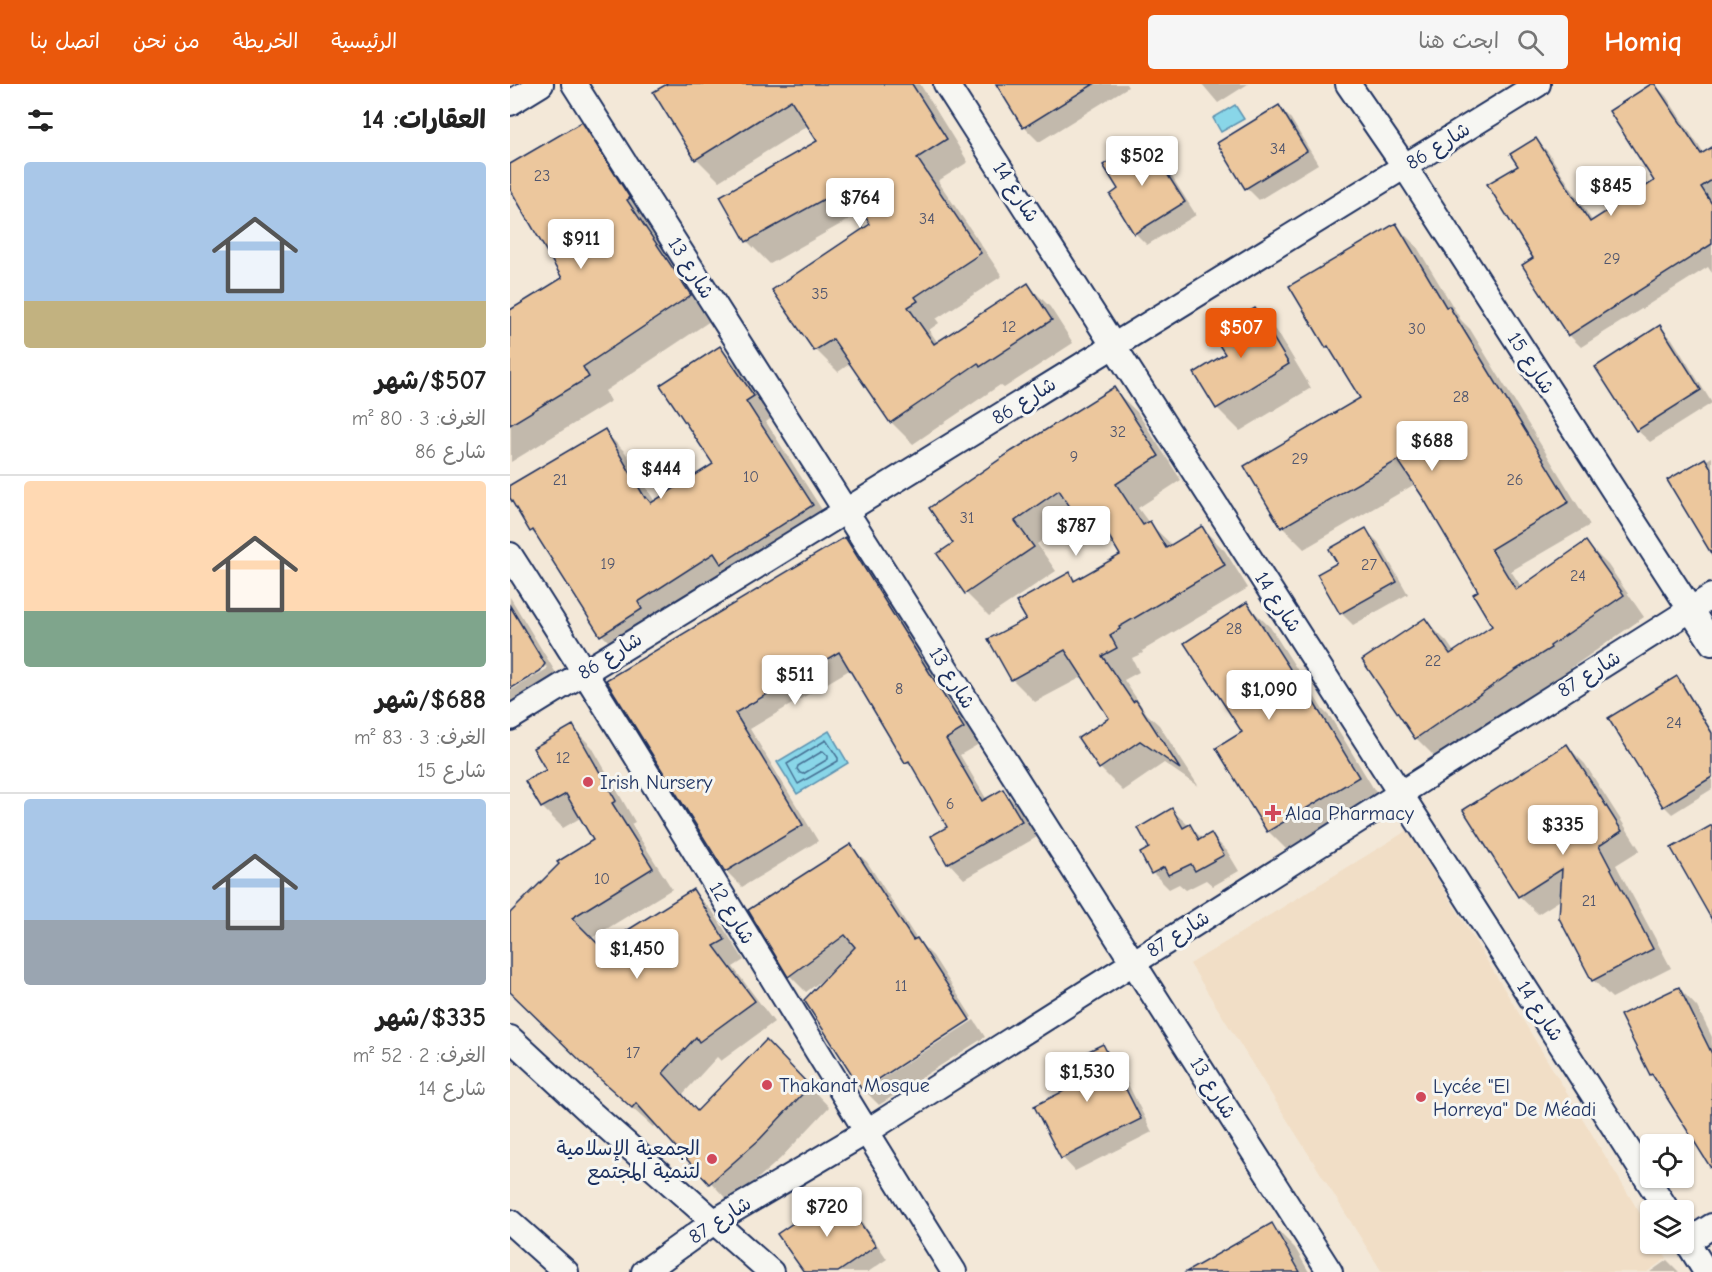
<!DOCTYPE html>
<html lang="ar">
<meta charset="utf-8">
<style>
body{margin:0;font-family:"Comic Neue","Playpen Sans Arabic",sans-serif;background:#f6f6f6;color:#222;direction:rtl;height:100vh;display:flex;flex-direction:column;font-size:22px;white-space:nowrap}
*{box-sizing:border-box;margin:0}
p{font-size:20px;color:#767676}
.icon{flex:none;width:33px;height:33px;fill:none;stroke:currentColor;stroke-width:2;stroke-linecap:round;stroke-linejoin:round}
.map{position:relative;flex:1;overflow:hidden;direction:ltr}
.panel{display:flex;flex-direction:column;background:#fff;width:510px}
.panel>*{flex:none}
.fabs{position:absolute;left:1130px;top:1050px;display:grid;gap:12px}
.fabs a{display:grid;place-items:center;width:54px;height:54px;border-radius:6px;background:#fff;box-shadow:0 2px 4px #0004;font-size:30px}
.price{position:absolute;translate:-50% -51px;padding:0 14px;border-radius:6px;background:#fff;color:#222;font-size:20px;line-height:39px;filter:drop-shadow(0 2px 3px #0008)}
.price::after{content:'';position:absolute;left:50%;top:36px;width:18px;height:14px;margin-left:-9px;background:inherit;clip-path:polygon(0 0,100% 0,50% 100%)}
.price.current{background:#ea580c;color:#fff}
ul{padding:0;list-style:none}
li{display:grid;align-content:center;gap:12px;height:318px;padding:0 24px}
li+li{border-top:2px solid #e0e0e0}
li span{display:grid;place-items:center;height:186px;border-radius:6px;color:#555}
li>.icon{margin-inline-start:auto}
span .icon{width:108px;height:108px;fill:#fffc;stroke-width:1}
li b{font-size:26px}
h2{display:flex;justify-content:space-between;align-items:center;height:72px;padding:0 24px;font-size:26px}
header{display:flex;align-items:center;gap:36px;box-sizing:border-box;height:84px;padding:0 30px;background:#ea580c;color:#fff}
header strong{font-size:28px}
nav{display:flex;gap:33px;margin-inline-start:auto;font-size:21px}
.search{width:420px;height:54px;background:#f6f6f6;display:flex;align-items:center;gap:15px;box-sizing:border-box;padding:0 21px;border-radius:6px;color:#767676;font-size:22px}
main{display:flex;flex:1;min-height:0}
.map>svg:first-child{display:block}
.built{fill:#f1dec6}
.water{fill:#89d6e8;stroke:#5d93b1;stroke-width:1.5}
.shadow{fill:#0003}
.lines{fill:none;stroke-linecap:round;stroke-linejoin:round}
.shore{stroke:#477295;stroke-width:1.5}
.building{fill:#ecc79d;stroke:#1b2f5e;stroke-width:1.5}
.street-casing{stroke:#1b2f5e;stroke-width:28}
.street{stroke:#f6f6f2;stroke-width:24}
.poi-dot{fill:#d1495b;stroke:#f6f6f2;stroke-width:2}
.labels{text-anchor:middle;dominant-baseline:central;stroke-width:6;stroke-linejoin:round;paint-order:stroke}
.number-label{font-size:16px;fill:#4f556e}
.street-label{font-size:20px;fill:#1b2f5e;stroke:#f6f6f2}
.poi-label{font-size:20px;fill:#1b2f5e;stroke:#f6f6f2;text-anchor:start}
</style>
<header>
<strong>Homiq</strong>
<div class="search"><svg class="icon" aria-label="search" viewBox="0 0 24 24"><circle cx="10" cy="10" r="6"/><path d="M15 15l6 6"/></svg>ابحث هنا</div>
<nav><a>الرئيسية</a><a>الخريطة</a><a>من نحن</a><a>اتصل بنا</a></nav>
</header>
<main>
<div class="map">
<svg width="1202" height="1188" viewBox="0 0 1202 1188">
<rect width="100%" height="100%" fill="#f3e8d8"/>
<filter id="ink" filterUnits="userSpaceOnUse"><feTurbulence type="fractalNoise" baseFrequency=".0167" numOctaves="2"/><feDisplacementMap in="SourceGraphic" scale="12" xChannelSelector="R" yChannelSelector="G"/><feConvolveMatrix kernelMatrix="1 2 1 2 8 2 1 2 1" color-interpolation-filters="sRGB"/></filter>
<g filter="url(#ink)">
<!-- built -->
<polygon class="built" points="898,746 1140,1146 1140,1160 1148,1160 1157,1174 1137,1188 872,1188 680,880"/>
<!-- water -->
<g class="water">
<polygon points="725,21 734,35 711,48 703,34"/>
<polygon points="319,647 338,679 287,710 267,678"/>
</g>
<!-- shadow -->
<g class="shadow">
<polygon points="160,0 410,0 458,78 428,97 492,192 426,235 429,239 419,246 428,259 518,201 540,223 563,259 494,304 490,301 403,360 381,338 341,279 328,288 306,266 362,140 354,127 260,180 238,158 212,112 310,58 299,41 209,97 187,75"/>
<polygon points="487,0 616,0 618,3 529,58 514,43"/>
<polygon points="692,0 738,0 708,19"/>
<polygon points="1144,0 1156,12 1194,70 1202,65 1202,189 1198,183 1071,263 1059,251 1025,175 1010,82 1026,56 1038,68 1083,138 1146,97"/>
<polygon points="769,23 781,35 808,80 749,116 737,104"/>
<polygon points="71,40 94,63 203,235 95,307 101,317 1,378 0,228 54,194 0,102 0,82"/>
<polygon points="635,57 647,69 686,131 637,161 625,149 610,106"/>
<polygon points="885,141 907,163 951,236 960,245 1080,441 1001,487 1012,504 1076,459 1098,481 1134,533 1061,584 1062,586 1026,608 928,676 906,654 915,536 937,558 944,568 984,542 970,507 905,400 794,465 772,443 736,383 852,315 826,272 817,263"/>
<polygon points="744,226 768,249 801,304 730,347 707,324"/>
<polygon points="1150,243 1162,255 1202,319 1140,358 1127,346 1087,283"/>
<polygon points="210,264 231,285 263,333 256,338 323,443 113,572 92,551 31,456 21,447 0,411 0,402 94,347 115,368 145,418 205,380"/>
<polygon points="603,305 627,328 671,396 628,424 639,439 663,462 692,444 715,467 738,504 632,567 633,569 622,574 629,588 614,596 637,630 649,641 689,703 654,679 613,707 590,684 602,634 574,592 525,618 502,595 518,536 560,490 567,497 612,471 604,458 596,464 568,432 527,460 546,487 479,532 456,509 446,460"/>
<polygon points="1202,373 1202,465 1159,397"/>
<polygon points="856,446 868,458 898,510 843,541 831,529 829,479"/>
<polygon points="335,455 351,471 469,660 450,671 477,716 493,707 509,723 527,753 454,795 439,779 439,743 407,688 397,678 341,585 240,645 308,757 232,803 216,787 98,596"/>
<polygon points="0,513 52,599 0,634 0,607 37,585 36,582 0,604"/>
<polygon points="736,520 760,543 813,626 821,634 871,717 781,770 758,747 734,649"/>
<polygon points="1166,594 1174,602 1202,647 1202,705 1162,730 1154,722"/>
<polygon points="62,643 82,663 125,738 121,740 162,805 80,855 91,865 183,807 203,828 234,876 223,883 264,938 211,977 207,973 172,1011 188,1028 276,978 319,1023 270,1075 220,1119 146,1039 143,1043 102,1006 0,906 0,831 85,756 72,733 53,744 32,723 17,698 38,686"/>
<polygon points="1057,662 1075,680 1130,766 1106,781 1161,884 1102,914 1083,896 1052,815 1028,830 1009,812"/>
<polygon points="662,726 693,755 701,751 717,767 729,787 703,802 696,796 676,806 669,800 659,805 643,789 641,764"/>
<polygon points="340,762 357,778 408,857 423,872 462,933 354,1002 354,1006 464,936 475,953 369,1021 353,1005 316,895 315,894 296,908 280,892"/>
<polygon points="1169,904 1187,923 1202,953 1202,1083 1148,997 1141,990"/>
<polygon points="592,962 605,974 642,1048 565,1087 553,1074 526,1023 558,1007"/>
<polygon points="328,1110 341,1122 377,1175 358,1188 296,1188"/>
<polygon points="762,1141 785,1164 799,1188 706,1188"/>
<polygon points="1157,1176 1169,1188 1140,1188"/>
</g>
<g class="lines">
<!-- shore -->
<g class="shore">
<polygon points="316,656 328,674 328,677 288,700 277,680"/>
<polygon points="313,667 318,672 318,675 293,690 290,689 287,685 288,682"/>
</g>
</g>
<!-- building -->
<g class="building">
<polygon points="157,0 402,0 437,55 407,74 471,169 405,213 408,217 398,223 424,260 518,199 542,236 470,283 468,279 380,339 323,255 304,267 262,206 360,140 336,103 236,158 210,112 307,57 281,16 185,76 143,8"/>
<polygon points="486,0 584,0 513,44"/>
<polygon points="1141,0 1145,0 1191,70 1202,63 1202,96 1191,103 1202,120 1202,160 1058,252 1012,181 1023,174 977,100 1008,82 1000,70 1026,54 1080,138 1144,97 1099,27"/>
<polygon points="769,21 797,67 735,105 707,59"/>
<polygon points="72,38 120,114 117,116 181,211 73,283 79,293 0,341 0,226 52,194 0,105 0,80"/>
<polygon points="635,55 675,118 624,150 600,111 608,105 593,81"/>
<polygon points="886,139 936,223 939,222 1059,418 981,465 1006,506 1076,457 1114,511 1040,562 1041,564 1004,587 905,655 852,576 915,534 940,570 982,542 963,510 968,507 912,412 888,376 771,444 734,382 850,314 818,262 816,264 779,202"/>
<polygon points="745,224 779,280 706,325 684,289 715,270 702,250"/>
<polygon points="1150,241 1191,306 1126,347 1085,283"/>
<polygon points="210,262 244,312 236,317 303,421 211,480 204,469 128,518 132,525 90,552 23,446 20,448 0,414 0,401 95,345 135,414 136,413 141,419 203,380 150,301"/>
<polygon points="604,303 649,372 606,400 633,441 640,437 656,464 692,442 715,481 609,543 610,545 600,551 607,564 592,572 623,618 626,616 670,685 630,657 589,685 568,654 599,634 555,566 501,596 478,555 516,535 506,518 560,488 564,497 610,471 587,432 572,441 549,406 505,437 524,463 455,510 427,470 443,459 419,424 502,367"/>
<polygon points="1195,374 1202,386 1202,471 1157,396"/>
<polygon points="856,444 887,498 830,530 807,490 827,479 819,465"/>
<polygon points="335,453 454,644 436,655 472,717 493,705 512,737 437,780 421,752 437,743 399,677 395,679 329,568 225,629 293,741 215,788 96,596"/>
<polygon points="737,518 796,610 798,609 849,693 757,748 706,664 732,648 674,559"/>
<polygon points="0,522 35,580 30,587 0,605"/>
<polygon points="1167,592 1202,649 1202,693 1153,723 1098,634"/>
<polygon points="63,641 106,717 102,719 143,784 62,834 91,863 183,805 215,856 204,862 245,917 189,958 186,953 153,989 187,1027 256,956 300,1002 250,1055 199,1100 126,1019 122,1024 80,986 0,908 0,829 49,780 47,778 83,756 56,710 31,724 15,697 36,686 23,664"/>
<polygon points="1057,660 1112,747 1089,762 1143,865 1082,897 1049,834 1052,785 1008,813 953,726"/>
<polygon points="662,724 673,744 680,740 689,756 701,749 714,771 685,787 681,780 658,791 654,783 641,790 630,769 639,764 628,744"/>
<polygon points="1202,741 1202,836 1161,764"/>
<polygon points="341,760 403,856 407,854 460,936 352,1006 294,916 345,863 335,851 278,893 238,826"/>
<polygon points="1169,903 1202,970 1202,1086 1142,990 1140,991 1110,931"/>
<polygon points="593,960 631,1035 551,1075 524,1022 556,1006 544,984"/>
<polygon points="329,1108 366,1162 328,1188 294,1188 267,1150"/>
<polygon points="762,1139 790,1188 676,1188"/>
</g>
<g class="lines">
<defs>
<g id="street">
<polyline points="64,0 820,1188"/>
<polyline points="436,0 1157,1126"/>
<polyline points="838,0 895,83 1202,559"/>
<polyline points="0,19 31,0"/>
<path d="M0,471C152,707 294,950 444,1188"/>
<polyline points="0,634 1028,0"/>
<polyline points="0,954 80,1028 261,1188"/>
<polyline points="0,1138 56,1188"/>
<polyline points="1173,1151 1196,1188"/>
<polyline points="1177,1158 1202,1142"/>
<polyline points="134,1188 205,1137 356,1048 1202,512"/>
</g>
</defs>
<!-- street casing -->
<use href="#street" class="street-casing"/>
<!-- street -->
<use href="#street" class="street"/>
</g>
</g>
<!-- markers -->
<g class="poi-dot">
<circle cx="78" cy="698" r="6"/>
<path d="M760 720h6v6h6v6h-6v6h-6v-6h-6v-6h6z"/>
<circle cx="257" cy="1001" r="6"/>
<circle cx="911" cy="1013" r="6"/>
<circle cx="202" cy="1075" r="6"/>
</g>
<g class="labels">
<!-- number labels -->
<g class="number-label">
<text x="768" y="65">34</text>
<text x="32" y="92">23</text>
<text x="417" y="135">34</text>
<text x="1102" y="175">29</text>
<text x="310" y="210">35</text>
<text x="499" y="243">12</text>
<text x="907" y="245">30</text>
<text x="951" y="313">28</text>
<text x="608" y="348">32</text>
<text x="564" y="373">9</text>
<text x="790" y="375">29</text>
<text x="241" y="393">10</text>
<text x="50" y="396">21</text>
<text x="1005" y="396">26</text>
<text x="457" y="434">31</text>
<text x="98" y="480">19</text>
<text x="859" y="481">27</text>
<text x="1068" y="492">24</text>
<text x="724" y="545">28</text>
<text x="923" y="577">22</text>
<text x="389" y="605">8</text>
<text x="1164" y="639">24</text>
<text x="53" y="674">12</text>
<text x="440" y="720">6</text>
<text x="92" y="795">10</text>
<text x="1079" y="817">21</text>
<text x="391" y="902">11</text>
<text x="123" y="969">17</text>
</g>
<!-- street labels -->
<g class="street-label">
<text transform="translate(928 62) rotate(-32)">شارع 86</text>
<text transform="translate(506 108) rotate(57)">شارع 14</text>
<text transform="translate(181 184) rotate(58)">شارع 13</text>
<text transform="translate(1021 279) rotate(57)">شارع 15</text>
<text transform="translate(514 317) rotate(-32)">شارع 86</text>
<text transform="translate(768 518) rotate(57)">شارع 14</text>
<text transform="translate(100 572) rotate(-32)">شارع 86</text>
<text transform="translate(1079 590) rotate(-32)">شارع 87</text>
<text transform="translate(442 594) rotate(58)">شارع 13</text>
<text transform="translate(222 829) rotate(59)">شارع 12</text>
<text transform="translate(668 850) rotate(-32)">شارع 87</text>
<text transform="translate(1030 927) rotate(57)">شارع 14</text>
<text transform="translate(703 1004) rotate(58)">شارع 13</text>
<text transform="translate(210 1136) rotate(-33)">شارع 87</text>
</g>
<!-- poi labels -->
<g class="poi-label">
<text x="90" y="698">Irish Nursery</text>
<text x="775" y="729">Alaa Pharmacy</text>
<text x="269" y="1001">Thakanat Mosque</text>
<text x="923" y="1002">Lycée "El<tspan x="923" dy="23">Horreya" De Méadi</tspan></text>
<text x="190" y="1064" text-anchor="end">الجمعية الإسلامية<tspan x="190" dy="23">لتنمية المجتمع</tspan></text>
</g>
</g>
</svg>
<div class="fabs">
<a><svg class="icon" aria-label="locate" viewBox="0 0 24 24"><circle cx="12" cy="12" r="6"/><path d="M12 2v4M12 18v4M2 12h4M18 12h4"/></svg></a>
<a><svg class="icon" aria-label="layers" viewBox="0 0 24 24"><path d="M12 4l9 5-9 5-9-5zM3 14l9 5 9-5"/></svg></a>
</div>
<b class="price" style="left:632px;top:103px">$502</b>
<b class="price" style="left:1101px;top:133px">$845</b>
<b class="price" style="left:350px;top:145px">$764</b>
<b class="price" style="left:71px;top:186px">$911</b>
<b class="price current" style="left:731px;top:275px">$507</b>
<b class="price" style="left:922px;top:388px">$688</b>
<b class="price" style="left:151px;top:416px">$444</b>
<b class="price" style="left:566px;top:473px">$787</b>
<b class="price" style="left:285px;top:622px">$511</b>
<b class="price" style="left:759px;top:637px">$1,090</b>
<b class="price" style="left:1053px;top:772px">$335</b>
<b class="price" style="left:127px;top:896px">$1,450</b>
<b class="price" style="left:577px;top:1019px">$1,530</b>
<b class="price" style="left:317px;top:1154px">$720</b>
</div>
<section class="panel">
<h2>العقارات: 14<svg class="icon" aria-label="filters" viewBox="0 0 24 24"><path d="M4 7h16M4 17h16"/><circle cx="9" cy="7" r="2"/><circle cx="15" cy="17" r="2"/></svg></h2>
<ul>
<li><span style="background:linear-gradient(#a9c7e8 75%,#c2b280 0)"><svg class="icon" aria-label="home" viewBox="0 0 24 24"><path d="M3 11l9-7 9 7M6 9v11h12V9"/></svg></span><div><b>$507/شهر</b><p>الغرف: 3 · 80 m²</p><p>شارع 86</p></div></li>
<li><span style="background:linear-gradient(#ffd9b3 70%,#7fa58c 0)"><svg class="icon" aria-label="home" viewBox="0 0 24 24"><path d="M3 11l9-7 9 7M6 9v11h12V9"/></svg></span><div><b>$688/شهر</b><p>الغرف: 3 · 83 m²</p><p>شارع 15</p></div></li>
<li><span style="background:linear-gradient(#a9c7e8 65%,#9aa5b1 0)"><svg class="icon" aria-label="home" viewBox="0 0 24 24"><path d="M3 11l9-7 9 7M6 9v11h12V9"/></svg></span><div><b>$335/شهر</b><p>الغرف: 2 · 52 m²</p><p>شارع 14</p></div></li>
</ul>
</section>
</main>
